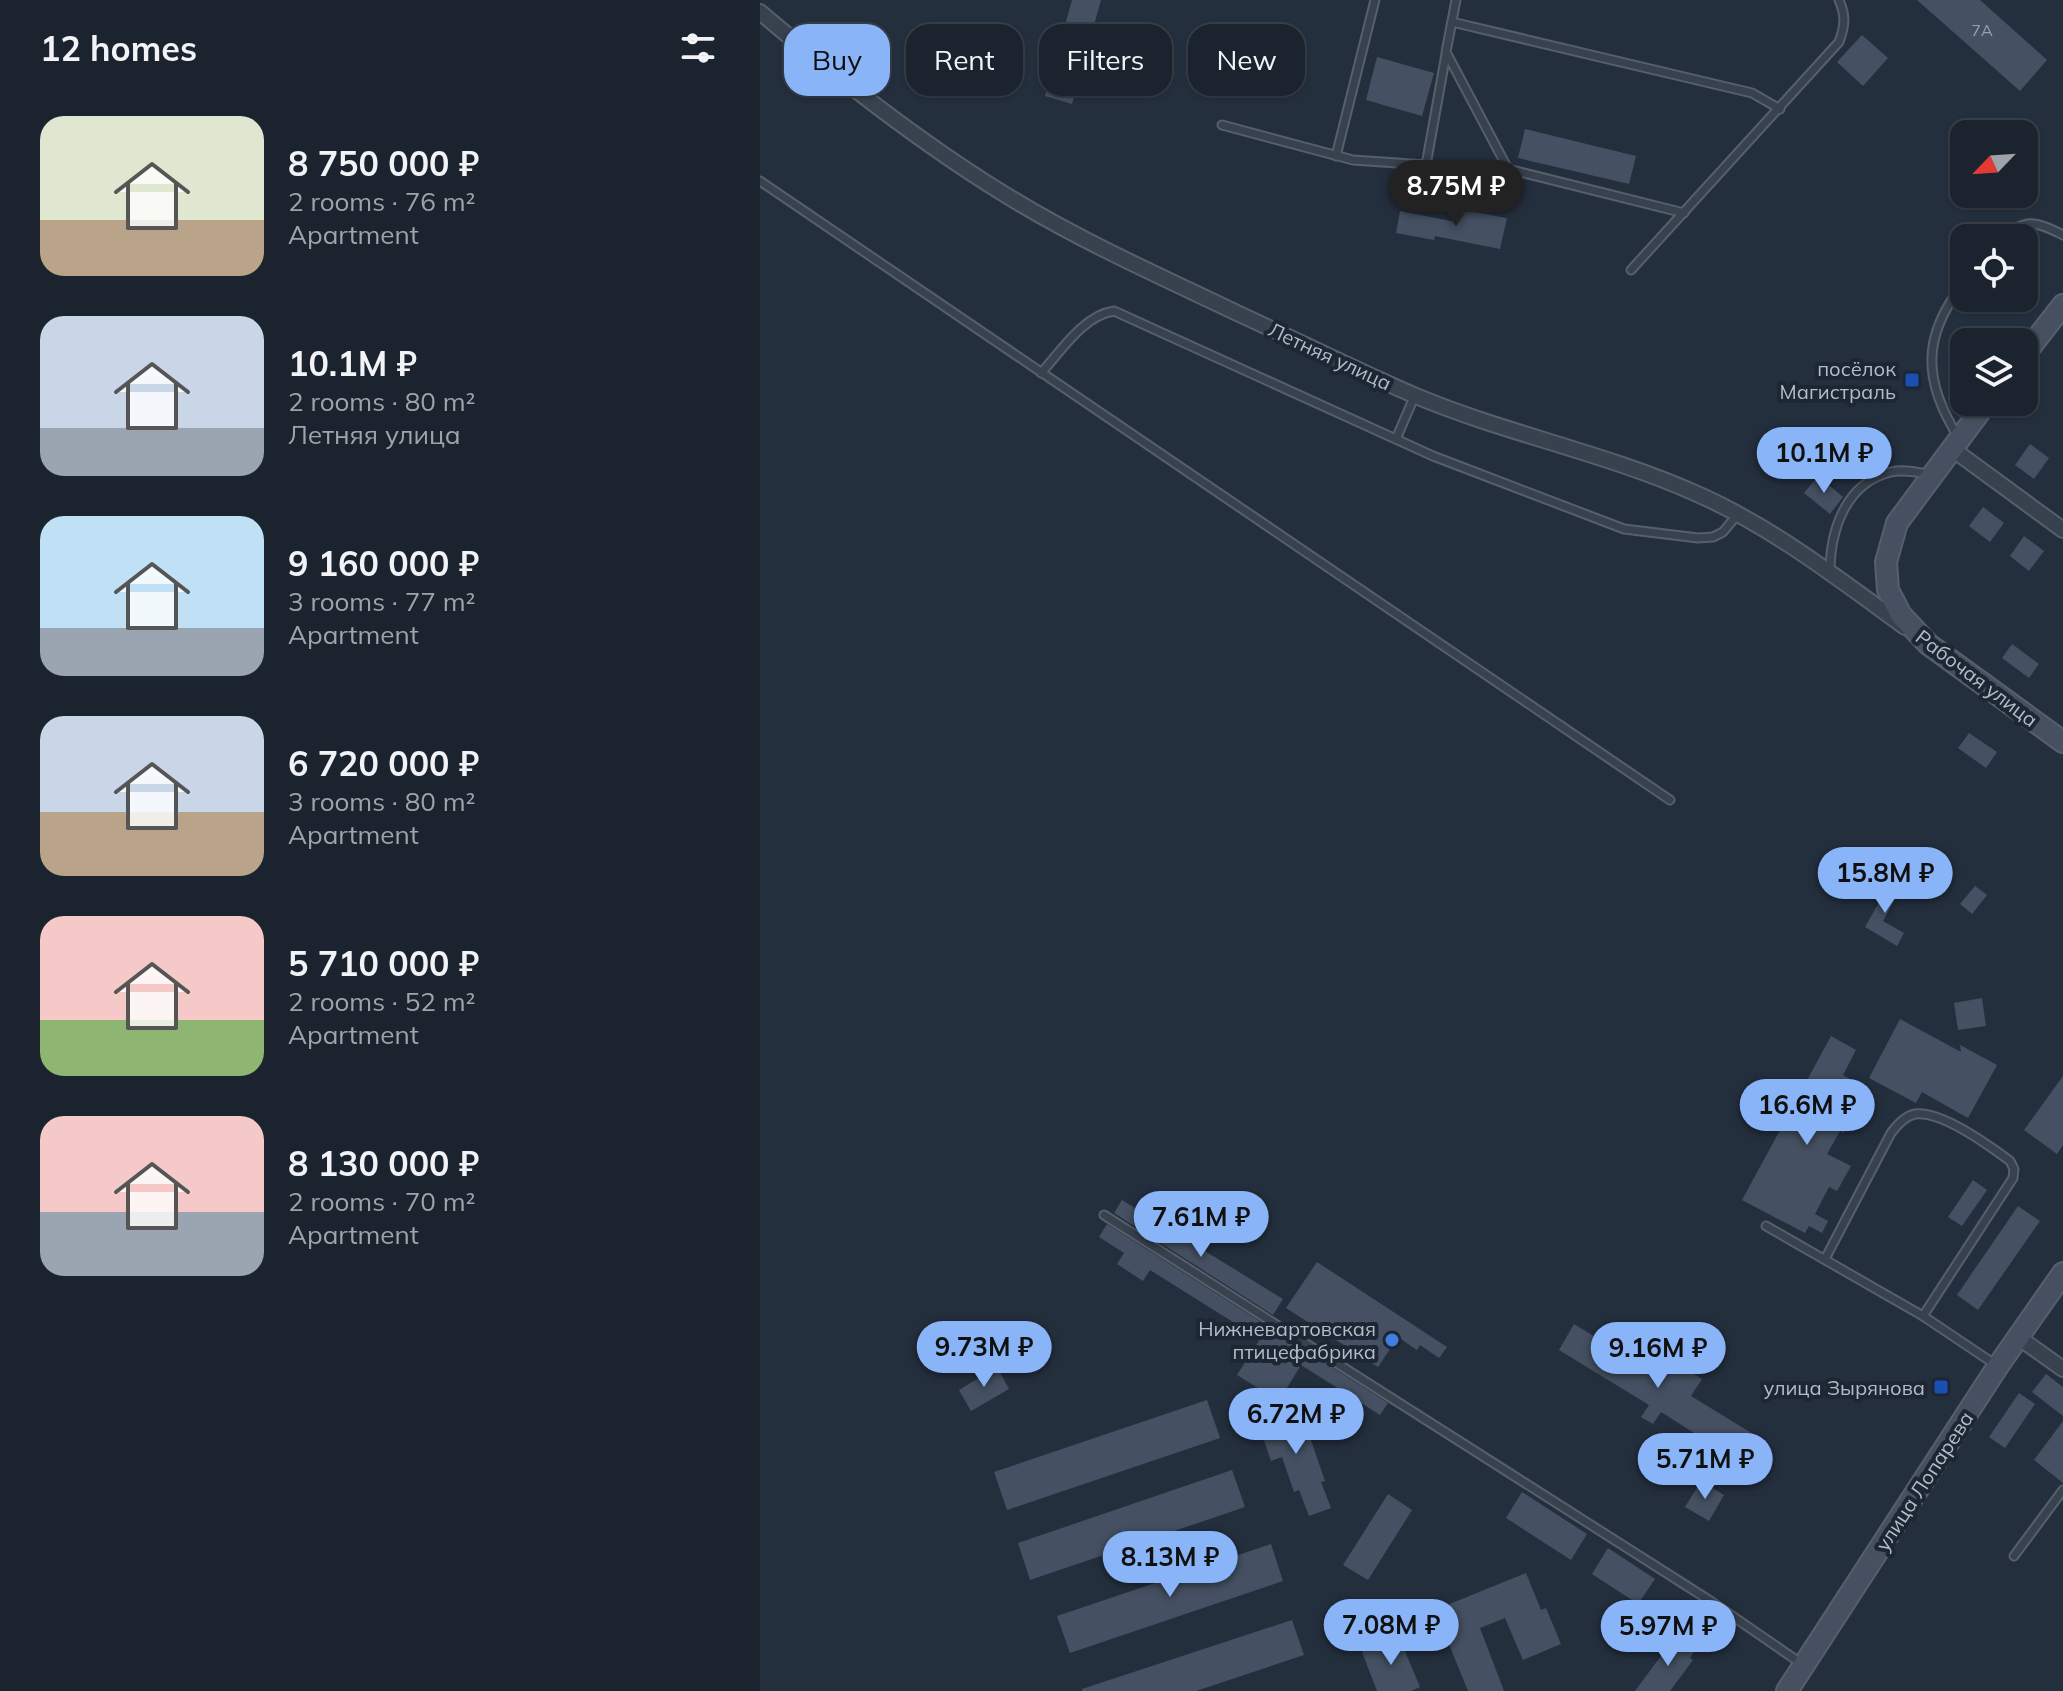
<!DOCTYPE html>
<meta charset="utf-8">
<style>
body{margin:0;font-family:Mulish,sans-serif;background:#242b36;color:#f1f3f6;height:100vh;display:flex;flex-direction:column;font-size:30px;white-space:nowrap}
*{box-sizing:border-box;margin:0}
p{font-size:26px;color:#a0a4aa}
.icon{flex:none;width:44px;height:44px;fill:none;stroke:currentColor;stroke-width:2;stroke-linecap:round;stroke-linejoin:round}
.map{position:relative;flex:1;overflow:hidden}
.side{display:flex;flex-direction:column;background:#1b232e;width:760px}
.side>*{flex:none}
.hud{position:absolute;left:24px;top:24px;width:760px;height:72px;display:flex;gap:16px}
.needle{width:52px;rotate:245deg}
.buttons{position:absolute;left:1190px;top:120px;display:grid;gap:16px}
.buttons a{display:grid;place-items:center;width:88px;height:88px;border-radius:16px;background:#1b232e;box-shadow:0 2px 6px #0004,0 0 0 2px #39404a;font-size:40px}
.price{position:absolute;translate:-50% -68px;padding:0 18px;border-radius:28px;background:#8ab4f8;color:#111;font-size:26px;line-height:52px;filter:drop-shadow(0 2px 4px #0008)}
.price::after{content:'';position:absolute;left:50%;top:48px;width:24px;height:18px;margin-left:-12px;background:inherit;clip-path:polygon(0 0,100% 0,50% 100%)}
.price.current{background:#222;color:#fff}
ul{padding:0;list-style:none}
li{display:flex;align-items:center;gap:24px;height:200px;padding:0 40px}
li span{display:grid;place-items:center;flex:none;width:224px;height:160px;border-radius:24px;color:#555}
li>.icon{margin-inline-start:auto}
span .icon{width:96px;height:96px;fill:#fffc;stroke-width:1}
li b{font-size:34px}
h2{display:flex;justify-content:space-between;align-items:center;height:96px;padding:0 40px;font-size:34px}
.pill{padding:0 28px;border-radius:24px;background:#1b232e;box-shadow:0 2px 6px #0004,0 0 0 2px #39404a;font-size:28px;line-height:72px}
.pill.current{background:#8ab4f8;color:#111}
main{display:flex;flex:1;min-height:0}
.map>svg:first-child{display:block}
.building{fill:#455162}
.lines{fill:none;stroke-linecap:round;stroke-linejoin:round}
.lane-casing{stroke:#565f6c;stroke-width:11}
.street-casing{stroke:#565f6c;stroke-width:18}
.secondary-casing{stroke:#565f6c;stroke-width:24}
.lane{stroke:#38414e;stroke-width:7}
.street{stroke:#38414e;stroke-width:14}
.secondary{stroke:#465061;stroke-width:20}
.transit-dot{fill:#1a4fb4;stroke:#1d2633;stroke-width:3}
.shop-dot{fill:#3f7fe0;stroke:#1d2633;stroke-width:3}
.labels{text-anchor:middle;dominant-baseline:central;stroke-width:8;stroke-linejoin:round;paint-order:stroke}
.number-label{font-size:16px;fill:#98a1af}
.street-label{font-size:20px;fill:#b4bcc9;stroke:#1d2633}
.poi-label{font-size:20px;fill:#b4bcc9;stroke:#1d2633;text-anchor:end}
</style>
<main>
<section class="side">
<h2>12 homes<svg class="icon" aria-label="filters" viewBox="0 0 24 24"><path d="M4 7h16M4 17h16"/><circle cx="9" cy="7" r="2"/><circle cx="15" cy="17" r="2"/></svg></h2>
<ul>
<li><span style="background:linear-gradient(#dfe7d0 65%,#b9a48a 0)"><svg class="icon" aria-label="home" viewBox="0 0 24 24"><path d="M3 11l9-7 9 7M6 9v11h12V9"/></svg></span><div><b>8 750 000 ₽</b><p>2 rooms · 76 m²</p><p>Apartment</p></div></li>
<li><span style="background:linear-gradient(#c9d6e8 70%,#9aa5b1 0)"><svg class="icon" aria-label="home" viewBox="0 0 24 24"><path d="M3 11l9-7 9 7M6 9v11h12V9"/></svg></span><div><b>10.1M ₽</b><p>2 rooms · 80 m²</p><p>Летняя улица</p></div></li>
<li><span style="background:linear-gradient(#bfe0f5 70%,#9aa5b1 0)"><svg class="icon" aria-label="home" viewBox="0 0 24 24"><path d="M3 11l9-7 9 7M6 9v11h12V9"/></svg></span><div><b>9 160 000 ₽</b><p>3 rooms · 77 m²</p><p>Apartment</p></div></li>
<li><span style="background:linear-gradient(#c9d6e8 60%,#b9a48a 0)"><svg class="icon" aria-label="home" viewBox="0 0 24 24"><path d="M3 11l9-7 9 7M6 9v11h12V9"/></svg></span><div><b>6 720 000 ₽</b><p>3 rooms · 80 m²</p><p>Apartment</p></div></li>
<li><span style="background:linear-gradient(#f6c9c9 65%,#8fb573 0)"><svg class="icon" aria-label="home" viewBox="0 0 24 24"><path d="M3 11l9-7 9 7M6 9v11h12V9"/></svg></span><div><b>5 710 000 ₽</b><p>2 rooms · 52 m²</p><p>Apartment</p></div></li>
<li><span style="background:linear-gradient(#f6c9c9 60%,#9aa5b1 0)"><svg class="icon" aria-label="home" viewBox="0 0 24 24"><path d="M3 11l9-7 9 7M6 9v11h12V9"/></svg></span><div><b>8 130 000 ₽</b><p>2 rooms · 70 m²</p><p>Apartment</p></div></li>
</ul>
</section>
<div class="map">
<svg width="1303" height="1691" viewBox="0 0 1303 1691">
<rect width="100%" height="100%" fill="#242f3e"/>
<!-- building -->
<g class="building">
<polygon points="312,0 341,0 312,104 285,96"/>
<polygon points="1157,0 1220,0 1287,60 1260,91"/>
<polygon points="1102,35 1128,58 1103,86 1077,62"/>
<polygon points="617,57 674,73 662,116 606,100"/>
<polygon points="765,129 876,156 869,184 758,158"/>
<polygon points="699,209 747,218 740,249 675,236 674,240 636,233 640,211 696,222"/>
<polygon points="1270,444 1289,458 1274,479 1255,465"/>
<polygon points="1058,476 1083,497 1070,514 1044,493"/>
<polygon points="1223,507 1244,523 1230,542 1209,526"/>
<polygon points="1264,536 1284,551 1269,571 1250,556"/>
<polygon points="1252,644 1279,664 1269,678 1242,658"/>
<polygon points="1209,733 1237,752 1226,768 1198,748"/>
<polygon points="1121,882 1139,892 1123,921 1144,933 1137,946 1105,927 1121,899 1113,894"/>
<polygon points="1215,886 1227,895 1212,914 1200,904"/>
<polygon points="1222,998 1226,1026 1198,1030 1194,1003"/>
<polygon points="1140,1019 1201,1052 1200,1045 1237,1065 1208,1118 1162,1092 1156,1103 1109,1078"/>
<polygon points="1071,1036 1096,1050 1083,1075 1095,1082 1079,1113 1091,1120 1084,1133 1080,1131 1067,1154 1091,1166 1077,1191 1069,1187 1055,1214 1068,1221 1062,1233 1049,1226 1045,1233 982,1200"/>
<polygon points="1303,1076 1303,1145 1297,1154 1264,1130"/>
<polygon points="1213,1180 1227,1190 1202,1226 1188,1217"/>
<polygon points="362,1200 523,1299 513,1315 354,1213"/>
<polygon points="1258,1206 1280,1221 1218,1310 1197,1295"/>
<polygon points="347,1224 628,1403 620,1415 541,1365 519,1401 477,1375 500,1339 390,1270 383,1281 357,1264 364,1253 339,1237"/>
<polygon points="557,1262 687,1347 679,1358 660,1345 657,1350 638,1337 618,1367 526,1308"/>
<polygon points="814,1324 886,1368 897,1351 942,1379 931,1396 993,1434 977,1460 901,1412 893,1424 881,1417 889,1405 799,1350"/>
<polygon points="237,1367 249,1389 211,1411 199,1390"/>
<polygon points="1286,1374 1303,1387 1303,1416 1272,1392"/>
<polygon points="1259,1393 1275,1404 1245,1448 1229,1437"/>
<polygon points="447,1400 460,1438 247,1510 234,1472"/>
<polygon points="539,1405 565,1481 561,1482 571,1508 549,1516 539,1490 534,1492 522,1457 511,1461 497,1420"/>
<polygon points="1303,1421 1303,1483 1274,1460"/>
<polygon points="472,1470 485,1507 270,1580 258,1543"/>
<polygon points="941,1481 964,1495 949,1521 925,1507"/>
<polygon points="762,1492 827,1534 811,1560 746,1518"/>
<polygon points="628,1494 652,1510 608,1580 583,1565"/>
<polygon points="511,1544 523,1581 310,1653 297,1616"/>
<polygon points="848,1548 895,1579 878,1604 832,1574"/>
<polygon points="766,1573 781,1610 786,1608 801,1644 763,1660 745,1618 720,1628 744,1691 708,1691 675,1610"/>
<polygon points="532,1620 544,1655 436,1691 322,1691 322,1689"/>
<polygon points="639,1637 660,1687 651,1691 617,1691 602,1652"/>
<polygon points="915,1637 934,1652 930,1658 933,1660 910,1691 875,1691"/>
</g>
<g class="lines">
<defs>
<g id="lane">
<polyline points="696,0 686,52 748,169 924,213"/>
<polyline points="692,22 992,93 1020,109"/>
<polyline points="686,54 666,165 748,169"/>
<polyline points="462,125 593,160 666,165"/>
<polyline points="576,156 615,0"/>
<polyline points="0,181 910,800"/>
<path d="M1241,238C1266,218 1275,221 1303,235"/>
<path d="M871,270L1079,42C1085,26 1086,16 1079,0"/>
<path d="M281,373C301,351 324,315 354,311L673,456L864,529L938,538L953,537L963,532L977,515"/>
<path d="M1199,438C1163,382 1161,336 1204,283"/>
<polyline points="636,439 655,395"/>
<path d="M1070,573C1070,531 1085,483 1131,472C1143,469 1156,472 1169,474"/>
<polyline points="344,1215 952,1602 1042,1664"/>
<polyline points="1006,1226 1163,1316 1236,1365"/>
<path d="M1065,1259L1131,1133C1137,1125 1145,1116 1155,1114C1181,1110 1230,1146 1250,1161L1254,1169L1253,1178L1163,1316"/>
<polyline points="1254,1556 1303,1490"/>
</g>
<g id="street">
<path d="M0,12C80,80 164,146 254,200C325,243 402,277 477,313C536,340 595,370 656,396C747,434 845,453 935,493C1011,526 1079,579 1145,627"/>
<polyline points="1191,448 1303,530"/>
<polyline points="1258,1337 1303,1369"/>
</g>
<g id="secondary">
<polyline points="1264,355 1303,305"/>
<polyline points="1227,402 1137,523 1126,562 1128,590 1141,615 1168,644 1303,742"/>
<polyline points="1027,1691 1238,1366 1303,1273"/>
</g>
</defs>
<!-- lane casing -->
<use href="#lane" class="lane-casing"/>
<!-- street casing -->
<use href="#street" class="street-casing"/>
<!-- secondary casing -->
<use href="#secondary" class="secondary-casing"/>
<!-- lane -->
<use href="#lane" class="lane"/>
<!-- street -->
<use href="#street" class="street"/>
<!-- secondary -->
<use href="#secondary" class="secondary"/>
</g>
<!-- markers -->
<g class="transit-dot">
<rect x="1144" y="372" width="16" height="16" rx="4"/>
<rect x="1173" y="1379" width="16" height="16" rx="4"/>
</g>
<circle class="shop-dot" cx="632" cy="1340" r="8"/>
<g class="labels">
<!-- number labels -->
<g class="number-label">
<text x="1222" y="30">7А</text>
</g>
<!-- street labels -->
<g class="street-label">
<text transform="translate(570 356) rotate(25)">Летняя улица</text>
<text transform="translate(1217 678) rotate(37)">Рабочая улица</text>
<text transform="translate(1164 1481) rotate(-57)">улица Лопарева</text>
</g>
<!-- poi labels -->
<g class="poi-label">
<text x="1136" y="368">посёлок<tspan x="1136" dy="23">Магистраль</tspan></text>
<text x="616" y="1328">Нижневартовская<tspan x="616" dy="23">птицефабрика</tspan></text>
<text x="1165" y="1387">улица Зырянова</text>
</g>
</g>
</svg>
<div class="buttons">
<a><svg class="needle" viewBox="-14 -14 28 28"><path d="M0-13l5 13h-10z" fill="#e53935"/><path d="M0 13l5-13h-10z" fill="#a0a4aa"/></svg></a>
<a><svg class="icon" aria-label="locate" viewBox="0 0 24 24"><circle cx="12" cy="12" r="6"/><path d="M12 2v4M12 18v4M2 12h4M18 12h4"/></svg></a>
<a><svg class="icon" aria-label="layers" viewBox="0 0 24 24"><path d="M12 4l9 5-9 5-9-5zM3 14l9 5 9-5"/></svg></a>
</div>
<b class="price current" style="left:696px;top:228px">8.75M ₽</b>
<b class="price" style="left:1064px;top:495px">10.1M ₽</b>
<b class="price" style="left:1125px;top:915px">15.8M ₽</b>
<b class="price" style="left:1047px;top:1147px">16.6M ₽</b>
<b class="price" style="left:441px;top:1259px">7.61M ₽</b>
<b class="price" style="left:224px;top:1389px">9.73M ₽</b>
<b class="price" style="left:898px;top:1390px">9.16M ₽</b>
<b class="price" style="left:536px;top:1456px">6.72M ₽</b>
<b class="price" style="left:945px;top:1501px">5.71M ₽</b>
<b class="price" style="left:410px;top:1599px">8.13M ₽</b>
<b class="price" style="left:631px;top:1667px">7.08M ₽</b>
<b class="price" style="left:908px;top:1668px">5.97M ₽</b>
<div class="hud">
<a class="pill current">Buy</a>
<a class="pill">Rent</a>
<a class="pill">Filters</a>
<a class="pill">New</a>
</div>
</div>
</main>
